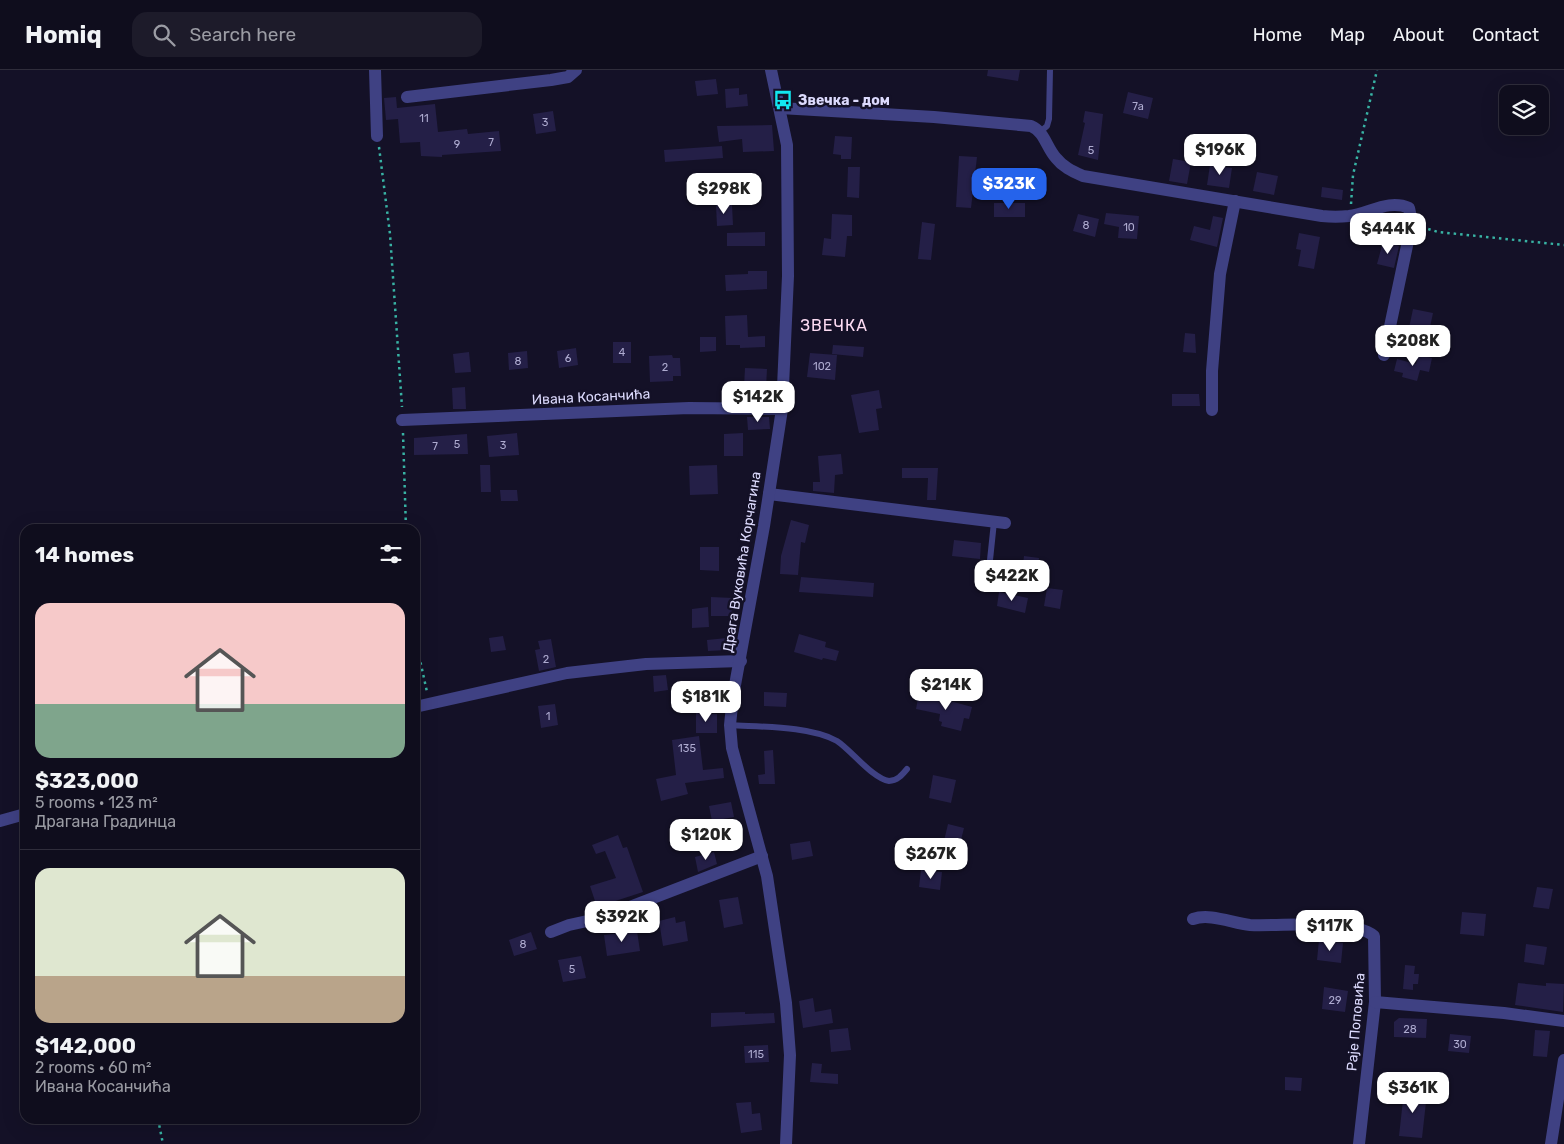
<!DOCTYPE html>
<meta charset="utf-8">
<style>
body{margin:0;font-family:Rubik,sans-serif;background:#1d1b2a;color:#f1f3f6;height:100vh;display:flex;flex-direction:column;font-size:19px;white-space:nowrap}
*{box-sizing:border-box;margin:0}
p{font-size:16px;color:#9b9ca4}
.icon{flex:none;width:28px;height:28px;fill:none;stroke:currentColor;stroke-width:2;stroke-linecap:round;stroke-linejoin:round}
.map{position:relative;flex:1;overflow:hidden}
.drawer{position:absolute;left:20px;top:454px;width:400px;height:600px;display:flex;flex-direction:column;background:#0f0d1d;border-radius:15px;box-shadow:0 5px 20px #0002,0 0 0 1px #2f2d3b}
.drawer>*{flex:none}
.buttons{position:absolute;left:1499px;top:15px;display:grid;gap:10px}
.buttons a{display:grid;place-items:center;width:50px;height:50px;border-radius:10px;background:#0f0d1d;box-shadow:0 5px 20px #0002,0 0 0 1px #2f2d3b;font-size:25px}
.price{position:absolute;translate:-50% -42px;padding:0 11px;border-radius:10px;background:#fff;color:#222;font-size:16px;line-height:32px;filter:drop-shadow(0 1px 2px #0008)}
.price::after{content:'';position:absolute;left:50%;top:30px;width:15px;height:11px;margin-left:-8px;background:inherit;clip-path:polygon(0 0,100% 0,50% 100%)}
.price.current{background:#2563eb;color:#fff}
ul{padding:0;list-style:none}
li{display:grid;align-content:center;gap:10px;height:265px;padding:0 15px}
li+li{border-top:1px solid #2f2d3b}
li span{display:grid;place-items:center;height:155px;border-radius:15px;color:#555}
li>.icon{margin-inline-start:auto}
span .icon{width:90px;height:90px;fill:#fffc;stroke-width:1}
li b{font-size:21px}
h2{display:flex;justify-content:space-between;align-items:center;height:60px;padding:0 15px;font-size:21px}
header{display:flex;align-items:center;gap:30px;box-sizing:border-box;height:70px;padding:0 25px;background:#0f0d1d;border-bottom:1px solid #2f2d3b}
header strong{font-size:24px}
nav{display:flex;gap:28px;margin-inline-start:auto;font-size:18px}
.search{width:350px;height:45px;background:#1d1b2a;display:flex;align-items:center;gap:12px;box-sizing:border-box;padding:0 18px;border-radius:15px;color:#9b9ca4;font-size:19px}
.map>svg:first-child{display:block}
.building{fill:#241f47}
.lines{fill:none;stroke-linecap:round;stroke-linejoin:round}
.path{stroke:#38b3a4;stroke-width:2.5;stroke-dasharray:2.5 4;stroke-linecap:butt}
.service{stroke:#3f4183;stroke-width:6}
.minor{stroke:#3f4183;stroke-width:12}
.tertiary{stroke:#3f4183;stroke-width:12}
.labels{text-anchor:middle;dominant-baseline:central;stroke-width:5;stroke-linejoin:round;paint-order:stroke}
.number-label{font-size:11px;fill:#aeabd0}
.poi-label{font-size:14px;font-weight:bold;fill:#dcdafd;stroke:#141127;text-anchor:start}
.street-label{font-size:14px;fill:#dcdafd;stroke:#141127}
.quarter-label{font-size:16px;letter-spacing:1px;fill:#fddcf3;stroke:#141127}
</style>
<header>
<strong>Homiq</strong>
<div class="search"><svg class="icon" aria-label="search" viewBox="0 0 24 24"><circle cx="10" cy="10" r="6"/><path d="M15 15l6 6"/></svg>Search here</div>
<nav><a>Home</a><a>Map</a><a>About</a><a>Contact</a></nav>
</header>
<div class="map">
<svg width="1564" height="1074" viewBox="0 0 1564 1074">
<rect width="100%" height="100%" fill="#141127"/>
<!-- building -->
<g class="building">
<polygon points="988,0 1020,0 1018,11 987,6"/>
<polygon points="716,9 718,24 697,26 695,11"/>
<polygon points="739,18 739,25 747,24 748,36 726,38 725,19"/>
<polygon points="1128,22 1153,28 1148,49 1123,43"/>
<polygon points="396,27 397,38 435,34 438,62 467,59 468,64 499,61 501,81 442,85 442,87 421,86 420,72 400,73 398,49 386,50 384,28"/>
<polygon points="553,41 556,61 536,64 533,44"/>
<polygon points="1085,41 1103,44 1098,90 1078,85 1085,53 1083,52"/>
<polygon points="772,55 774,81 743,82 742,69 719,72 717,56"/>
<polygon points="835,66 852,67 851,89 841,89 841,85 833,84"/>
<polygon points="722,76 723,88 665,92 664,80"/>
<polygon points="959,86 977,87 971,138 956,137"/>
<polygon points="1173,89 1191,92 1187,114 1169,111"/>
<polygon points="1210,95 1232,98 1229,118 1207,115"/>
<polygon points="848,97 860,97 859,128 847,127"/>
<polygon points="1257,102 1278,106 1274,125 1253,121"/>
<polygon points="1322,117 1343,120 1342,130 1321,127"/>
<rect x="994" y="133" width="31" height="14"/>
<polygon points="716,135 732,135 733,155 717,156"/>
<polygon points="1106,143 1139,146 1137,169 1118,168 1119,157 1104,154"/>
<polygon points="832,144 852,145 852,166 847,166 845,187 822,185 824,168 831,169"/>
<polygon points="1078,144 1099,149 1095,167 1073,161"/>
<polygon points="1213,146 1223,148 1217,177 1190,170 1194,156 1210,160"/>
<polygon points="922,152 935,154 931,190 918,189"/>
<polygon points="765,162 765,176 727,176 727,163"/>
<polygon points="1299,163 1320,167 1314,199 1298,196 1301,180 1296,179"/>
<polygon points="1383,172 1399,176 1394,198 1377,194"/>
<polygon points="748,201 767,201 767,219 726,221 725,205 748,204"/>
<polygon points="1413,239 1433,243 1429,262 1409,258"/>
<polygon points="747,245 748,267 765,266 765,277 740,278 740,275 726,275 725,246"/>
<polygon points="1185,263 1195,264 1196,283 1183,282"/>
<polygon points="700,267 716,267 716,281 700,282"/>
<rect x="613" y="272" width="18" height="21"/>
<polygon points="833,275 864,277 863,287 832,284"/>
<polygon points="576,278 578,295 559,298 557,281"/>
<polygon points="527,281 528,298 509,300 508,283"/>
<polygon points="469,282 471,302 455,303 453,284"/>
<polygon points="810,283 837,285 835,310 807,307"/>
<polygon points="672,285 673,288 680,288 681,306 673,306 673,311 650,312 649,286"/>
<polygon points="1418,285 1432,288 1429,302 1420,300 1417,311 1402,307 1403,303 1394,301 1397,289 1416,294"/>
<polygon points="745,298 767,299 766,318 744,317"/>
<polygon points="465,317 466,339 453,339 452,318"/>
<polygon points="879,320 882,338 876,339 879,360 859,363 851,325"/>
<polygon points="1172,324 1199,324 1200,336 1172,336"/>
<polygon points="747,347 769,347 770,359 748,360"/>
<polygon points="517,363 519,385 489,387 487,366"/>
<polygon points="743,363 743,386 724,386 724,364"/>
<polygon points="467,364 468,384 414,385 414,368"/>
<polygon points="841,384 843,404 835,405 834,423 813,421 813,412 820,412 818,386"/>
<polygon points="480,395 490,395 491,422 481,422"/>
<polygon points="717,395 718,424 690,425 689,396"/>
<polygon points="902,398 938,398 936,430 927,430 928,408 902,408"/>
<polygon points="500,420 517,420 518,431 501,431"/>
<polygon points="791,450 809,455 805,473 801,472 798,505 780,504 781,486"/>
<polygon points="954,470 981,473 980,489 952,486"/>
<polygon points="700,477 719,477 719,501 700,500"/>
<polygon points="1024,486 1039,488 1037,504 1022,502"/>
<polygon points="801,507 874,513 873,527 799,522"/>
<polygon points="1047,518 1063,520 1060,539 1044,536"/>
<polygon points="999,522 1028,528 1025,543 997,536"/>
<polygon points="711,527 733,528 732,546 711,546"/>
<polygon points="708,537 709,557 692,558 692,539"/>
<polygon points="799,564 826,572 825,577 839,581 836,591 823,588 822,590 794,582"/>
<polygon points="503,566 506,580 491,582 489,568"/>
<polygon points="727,568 728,580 708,581 707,570"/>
<polygon points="551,569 556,597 539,601 535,580 540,579 538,571"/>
<polygon points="666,605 668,620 654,622 653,606"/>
<polygon points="764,622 787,623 786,637 764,636"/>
<polygon points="925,624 972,637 969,649 964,648 961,661 941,656 942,652 939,651 940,644 916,639 918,628 924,630"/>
<polygon points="555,634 558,655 541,658 538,636"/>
<polygon points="696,643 717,644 717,663 696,663"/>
<polygon points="699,666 703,700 723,698 724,708 685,713 688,724 661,731 656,709 676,705 672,670"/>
<polygon points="773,680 775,714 759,714 758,705 765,704 764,681"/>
<polygon points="933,705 956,710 951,733 929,728"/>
<polygon points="731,732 734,747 712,751 709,736"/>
<polygon points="948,754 964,758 959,778 943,775"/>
<polygon points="618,765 623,778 627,777 643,822 597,837 590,816 616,808 605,781 596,784 592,775"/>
<polygon points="810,771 813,786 792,790 790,774"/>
<polygon points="714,782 717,794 698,802 695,787"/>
<polygon points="921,800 942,802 940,820 919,817"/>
<polygon points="1537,817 1553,819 1549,839 1533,837"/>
<polygon points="738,827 743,854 724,858 719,830"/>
<polygon points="1462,842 1486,844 1484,866 1460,864"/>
<polygon points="675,847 676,853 685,851 688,871 663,876 659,851"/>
<polygon points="637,861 640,881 607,886 604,865"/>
<polygon points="531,862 537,879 514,886 509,870"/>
<polygon points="1319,870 1343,873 1341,893 1317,890"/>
<polygon points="1526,874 1547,877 1544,895 1524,892"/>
<polygon points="581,886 586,908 563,912 558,890"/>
<polygon points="1405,895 1415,896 1414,904 1419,904 1418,914 1413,914 1413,920 1403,919"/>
<polygon points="1518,913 1546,916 1546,913 1564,914 1563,942 1515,935"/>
<polygon points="1324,917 1348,921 1345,942 1322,939"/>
<polygon points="813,928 815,942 831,939 833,953 803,958 799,931"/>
<polygon points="745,942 745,944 774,943 775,953 711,957 711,943"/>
<polygon points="1399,948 1427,949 1426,968 1394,967 1394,952"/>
<polygon points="848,958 851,980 831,982 829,960"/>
<polygon points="1535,960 1550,961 1547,987 1533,986"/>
<polygon points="1450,964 1471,966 1469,983 1448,981"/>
<polygon points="768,975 769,992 745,993 744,976"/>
<polygon points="812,993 822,994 821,1003 838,1004 838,1014 810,1012"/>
<polygon points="1285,1007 1302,1008 1301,1021 1285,1020"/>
<polygon points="1404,1021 1427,1023 1422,1068 1399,1066"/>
<polygon points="751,1032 752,1044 760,1043 762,1060 741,1063 736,1033"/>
</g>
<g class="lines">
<!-- path -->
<g class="path">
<polyline points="379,77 390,164 402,337"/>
<polyline points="1351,134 1353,105 1377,0"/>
<polyline points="1422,157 1438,162 1564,175"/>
<polyline points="403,363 406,459"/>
<polyline points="415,567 427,622"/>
<polyline points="158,1049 163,1074"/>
</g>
<!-- service -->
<g class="service">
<polyline points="1040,62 1047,56 1049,49 1050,0"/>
<polyline points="988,509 994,452"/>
<path d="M730,655C761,657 810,656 837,671C851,680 873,709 889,711C897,711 902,705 907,699"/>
</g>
<!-- minor -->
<g class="minor">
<polyline points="375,0 377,66"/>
<polyline points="407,27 551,10 568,7 576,0"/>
<path d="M780,38L934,47L1031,56C1045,62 1046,77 1056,88C1063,97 1072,101 1083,106L1322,146C1331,147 1340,147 1349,146C1370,143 1389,129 1409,138L1412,152L1384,285"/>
<polyline points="1212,340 1212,301 1220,204 1235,131"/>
<polyline points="402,350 689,338 782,339"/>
<polyline points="769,424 1005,453"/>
<polyline points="415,637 567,603 646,594 741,591"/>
<polyline points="0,751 25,744"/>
<path d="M1193,849C1210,843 1232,853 1250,855C1281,857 1349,847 1374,866L1375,932L1359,1074"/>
<polyline points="551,862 569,855 601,848 762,786"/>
<polyline points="1375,932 1504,943 1564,951"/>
<polyline points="1551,1074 1564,990"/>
</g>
<!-- tertiary -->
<polyline class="tertiary" points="771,0 787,75 788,206 782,339 764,456 733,626 730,655 732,678 767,806 786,933 790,985 786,1074"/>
</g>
<!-- icons -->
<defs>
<symbol id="bus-bare" viewBox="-9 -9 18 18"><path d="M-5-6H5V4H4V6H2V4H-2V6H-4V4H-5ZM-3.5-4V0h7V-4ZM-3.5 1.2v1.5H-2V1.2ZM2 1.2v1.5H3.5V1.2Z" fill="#12e7f0" stroke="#141127" stroke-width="2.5" paint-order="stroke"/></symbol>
</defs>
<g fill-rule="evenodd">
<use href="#bus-bare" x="769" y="16" width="28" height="28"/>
</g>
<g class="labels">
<!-- number labels -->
<g class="number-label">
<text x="1138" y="36">7a</text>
<text x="424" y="48">11</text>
<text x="545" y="52">3</text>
<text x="491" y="72">7</text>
<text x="457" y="74">9</text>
<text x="1091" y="80">5</text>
<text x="1086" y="155">8</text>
<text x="1129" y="157">10</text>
<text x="622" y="282">4</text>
<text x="568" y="288">6</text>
<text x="518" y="291">8</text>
<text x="822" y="296">102</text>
<text x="665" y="297">2</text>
<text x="457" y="374">5</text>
<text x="503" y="375">3</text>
<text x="435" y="376">7</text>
<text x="546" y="589">2</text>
<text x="548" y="646">1</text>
<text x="687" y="678">135</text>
<text x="523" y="874">8</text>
<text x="572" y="899">5</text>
<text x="1335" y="930">29</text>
<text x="1410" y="959">28</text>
<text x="1460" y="974">30</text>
<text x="756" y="984">115</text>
</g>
<!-- poi labels -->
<g class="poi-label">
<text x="798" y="30">Звечка - дом</text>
</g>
<!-- street labels -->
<g class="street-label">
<text transform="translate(591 327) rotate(-3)">Ивана Косанчића</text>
<text transform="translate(742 492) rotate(-81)">Драга Вуковића Корчагина</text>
<text transform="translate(1356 952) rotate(-85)">Раје Поповића</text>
</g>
<!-- quarter labels -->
<g class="quarter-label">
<text x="834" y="255">ЗВЕЧКА</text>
</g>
</g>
</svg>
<div class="buttons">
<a><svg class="icon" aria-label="layers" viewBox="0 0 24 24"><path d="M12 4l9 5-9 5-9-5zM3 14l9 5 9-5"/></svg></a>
</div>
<b class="price" style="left:1220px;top:106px">$196K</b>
<b class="price current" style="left:1009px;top:140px">$323K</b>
<b class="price" style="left:724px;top:145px">$298K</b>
<b class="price" style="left:1388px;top:185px">$444K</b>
<b class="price" style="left:1413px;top:297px">$208K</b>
<b class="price" style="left:758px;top:353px">$142K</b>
<b class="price" style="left:1012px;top:532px">$422K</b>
<b class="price" style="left:946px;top:641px">$214K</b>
<b class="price" style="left:706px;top:653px">$181K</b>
<b class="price" style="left:706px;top:791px">$120K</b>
<b class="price" style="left:931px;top:810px">$267K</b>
<b class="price" style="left:622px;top:873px">$392K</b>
<b class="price" style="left:1330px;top:882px">$117K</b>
<b class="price" style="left:1413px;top:1044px">$361K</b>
<section class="drawer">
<h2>14 homes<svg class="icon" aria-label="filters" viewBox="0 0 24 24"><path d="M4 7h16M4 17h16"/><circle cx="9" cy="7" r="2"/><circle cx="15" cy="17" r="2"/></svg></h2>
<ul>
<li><span style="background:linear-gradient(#f6c9c9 65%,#7fa58c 0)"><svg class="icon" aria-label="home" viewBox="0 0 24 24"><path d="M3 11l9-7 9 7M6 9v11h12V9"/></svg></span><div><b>$323,000</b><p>5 rooms · 123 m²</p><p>Драгана Градинца</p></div></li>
<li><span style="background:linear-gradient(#dfe7d0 70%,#b9a48a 0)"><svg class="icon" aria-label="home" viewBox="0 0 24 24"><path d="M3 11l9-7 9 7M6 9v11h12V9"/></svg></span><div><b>$142,000</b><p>2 rooms · 60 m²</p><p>Ивана Косанчића</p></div></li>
</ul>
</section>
</div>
